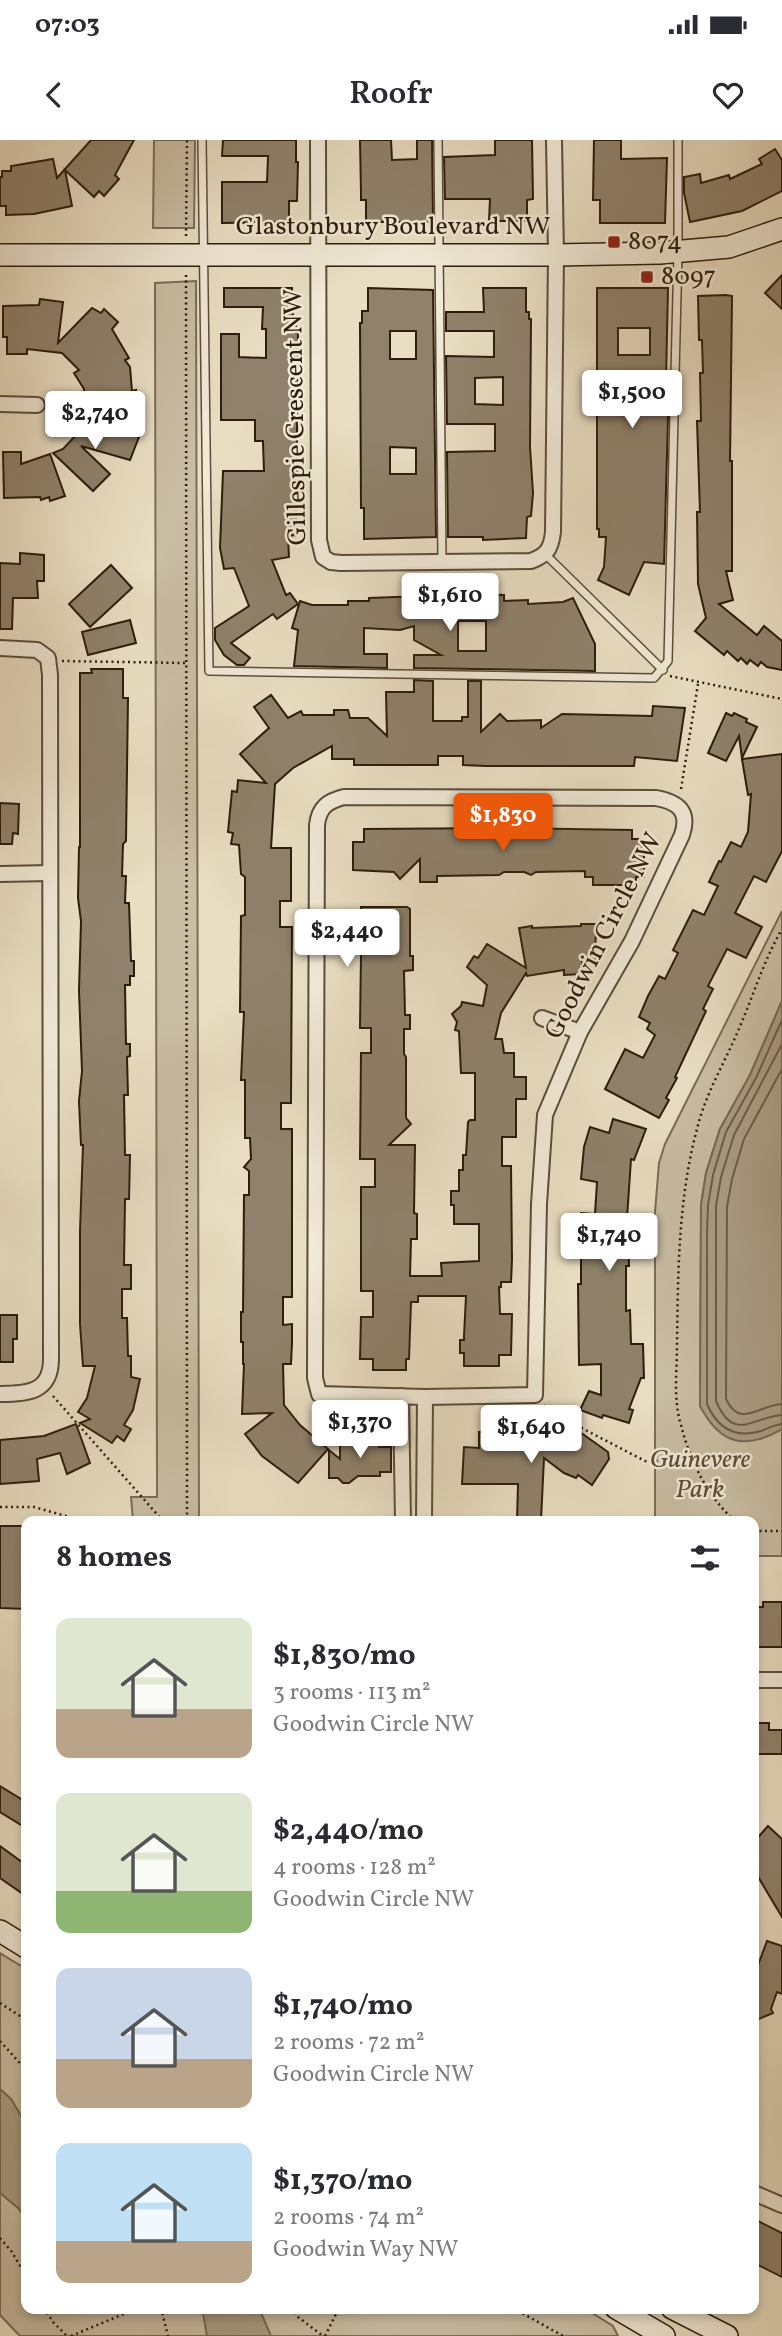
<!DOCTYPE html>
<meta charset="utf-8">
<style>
body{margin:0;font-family:Vollkorn,serif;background:#f7f7f7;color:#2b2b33;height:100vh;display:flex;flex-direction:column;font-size:26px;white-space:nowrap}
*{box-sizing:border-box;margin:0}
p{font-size:23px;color:#7c7c81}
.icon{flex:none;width:38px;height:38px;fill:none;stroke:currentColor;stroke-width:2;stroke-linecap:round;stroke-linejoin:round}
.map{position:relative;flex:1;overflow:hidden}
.details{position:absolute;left:21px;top:1376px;width:738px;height:798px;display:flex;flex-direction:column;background:#fff;border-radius:14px;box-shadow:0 4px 10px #0003}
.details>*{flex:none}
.price{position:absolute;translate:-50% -60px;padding:0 16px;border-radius:7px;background:#fff;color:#222;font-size:23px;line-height:46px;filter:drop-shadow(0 2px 4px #0008)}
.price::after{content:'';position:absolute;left:50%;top:42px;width:21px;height:16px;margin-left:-10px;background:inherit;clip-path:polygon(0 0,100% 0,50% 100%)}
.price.current{background:#ea580c;color:#fff}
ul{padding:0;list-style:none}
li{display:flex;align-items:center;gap:21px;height:175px;padding:0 35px}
li span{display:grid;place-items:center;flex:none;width:196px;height:140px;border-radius:14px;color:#555}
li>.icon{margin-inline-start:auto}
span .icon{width:84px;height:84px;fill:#fffc;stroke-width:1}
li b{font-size:30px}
h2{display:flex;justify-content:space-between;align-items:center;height:84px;padding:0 35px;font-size:30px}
.status{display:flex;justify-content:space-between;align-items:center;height:49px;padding:0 35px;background:#fff;direction:ltr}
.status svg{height:19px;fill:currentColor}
header{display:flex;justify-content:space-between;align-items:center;height:91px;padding:0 35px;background:#fff;font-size:32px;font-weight:600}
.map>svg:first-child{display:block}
.green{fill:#c9bda3;stroke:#7c6c58;stroke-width:2}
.water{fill:#a99c84;stroke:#786954;stroke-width:2}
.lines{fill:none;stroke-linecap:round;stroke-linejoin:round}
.shore{stroke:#6c5c48;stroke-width:2}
.building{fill:#8f816b;stroke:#2e1c0c;stroke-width:2;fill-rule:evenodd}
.lane-casing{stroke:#5d4c3a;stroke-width:10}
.street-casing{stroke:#5d4c3a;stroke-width:18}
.secondary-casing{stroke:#2e1c0c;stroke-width:24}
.path{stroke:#2e1c0c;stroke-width:2.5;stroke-dasharray:2 3.5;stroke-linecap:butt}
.lane{stroke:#f1ead7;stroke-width:7}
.street{stroke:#f1ead7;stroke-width:14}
.secondary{stroke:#f1ead7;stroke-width:21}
.poi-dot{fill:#8f2418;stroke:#f1ead7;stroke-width:2.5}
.labels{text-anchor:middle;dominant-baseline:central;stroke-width:5;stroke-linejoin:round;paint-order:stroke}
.street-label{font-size:26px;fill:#2e1c0c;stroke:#f1ead7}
.poi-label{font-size:26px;fill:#2e1c0c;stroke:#f1ead7;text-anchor:start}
.park-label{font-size:26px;font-style:italic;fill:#5c4c39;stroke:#f1ead7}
</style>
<div class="status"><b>07:03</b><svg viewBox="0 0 49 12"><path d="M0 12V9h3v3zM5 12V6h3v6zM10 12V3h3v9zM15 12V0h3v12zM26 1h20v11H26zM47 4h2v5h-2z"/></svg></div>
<header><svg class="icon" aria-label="back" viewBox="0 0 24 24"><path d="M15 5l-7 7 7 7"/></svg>Roofr<svg class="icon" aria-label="heart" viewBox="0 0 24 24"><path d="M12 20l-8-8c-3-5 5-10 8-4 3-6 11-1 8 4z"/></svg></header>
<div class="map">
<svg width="782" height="2196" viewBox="0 0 782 2196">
<rect width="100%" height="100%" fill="#e9dec2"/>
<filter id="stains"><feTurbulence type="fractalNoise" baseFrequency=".00286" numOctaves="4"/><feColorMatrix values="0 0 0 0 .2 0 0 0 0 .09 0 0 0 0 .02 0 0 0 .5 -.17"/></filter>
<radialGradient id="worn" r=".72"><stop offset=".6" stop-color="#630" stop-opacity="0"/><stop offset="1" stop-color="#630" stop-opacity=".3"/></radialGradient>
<!-- green -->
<g class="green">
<polygon points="154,0 195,0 194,88 153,88"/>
<polygon points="196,141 199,1380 282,1381 133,1381 131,1357 157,1357 155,143"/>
<polygon points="782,771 782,861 750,935 720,989 706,1033 701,1065 700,1242 760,1299 782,1289 782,1416 754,1416 754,1381 504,1381 655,1378 655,1072 659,1023 665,1004"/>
<polygon points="0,1813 26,1829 26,2168 584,2168 613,2186 618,2196 20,2196 0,2175"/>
</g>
<!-- water -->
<g class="water">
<path d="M782,861V1289C744,1311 720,1304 700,1266L701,1065L706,1033L720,989L750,935Z"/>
<polygon points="0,1949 11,1959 26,1984 26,2078 18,2068 0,2053"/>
<polygon points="202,2168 259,2168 271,2196 207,2196"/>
</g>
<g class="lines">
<!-- shore -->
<g class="shore">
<path d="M782,880L756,938L726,992L713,1035L708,1065L707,1093V1264C717,1287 734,1299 761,1291C768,1288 774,1285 782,1284"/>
<path d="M782,904L734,995L721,1037L716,1066V1261C734,1303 752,1277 782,1275"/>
<path d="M782,929L744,999L732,1039L727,1067L726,1259C740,1289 759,1265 782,1264"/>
</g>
</g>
<!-- building -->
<g class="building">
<polygon points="91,0 134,0 115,35 119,39 104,56 99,51 94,57 65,30 72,66 34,74 6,75 6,66 0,66 0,37 2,37 2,31 11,31 11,26 53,19 57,38"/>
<polygon points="223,0 296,0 296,22 298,22 297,61 289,61 289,82 222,83 222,42 267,42 268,16 222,16"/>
<polygon points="360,0 391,0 392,20 417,19 417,0 432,0 433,82 366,82 366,60 361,60 361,53"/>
<polygon points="495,0 532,0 533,59 527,60 527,81 489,81 490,59 445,59 444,17 495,15"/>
<polygon points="594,0 621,0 621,19 667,18 665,83 600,83 600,60 593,60"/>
<polygon points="775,9 782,20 782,51 742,71 690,82 684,53 684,37 700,34 701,43 729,35 730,39 762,24 759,19"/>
<polygon points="782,135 782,169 765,153"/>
<polygon points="224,148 292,148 293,180 296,180 296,193 298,193 296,395 288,396 289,417 272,420 286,455 290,453 298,464 277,479 273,474 231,503 250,518 244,525 237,525 224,515 215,500 215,488 249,466 234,428 224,429 220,408 223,331 264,331 263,303 263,301 255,301 255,280 221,280 221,194 239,194 239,217 266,218 266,189 262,189 263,167 224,167"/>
<path d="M368,148L433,150L436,397L364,399V368H361L360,183H362V171H368ZM390,191H416V219H390ZM390,307L416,308V334H390Z"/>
<path d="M483,148H526V172H529V179H531L530,307L533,353L531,376L527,377L526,398L483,400V397H448L447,312L495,311V284H447L446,216L494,217V191H446V172H484ZM503,237V265L475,264V238Z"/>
<path d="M597,148H668L666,240H669L664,424L644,422L629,455L598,440L604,427L606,397H599V389H597ZM618,188H650V215H618ZM625,234H652V262H625Z"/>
<polygon points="726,155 732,156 730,321 732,321 732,431 726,431 733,460 719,464 757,495 764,486 782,501 782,530 767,527 761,522 758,526 750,520 747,524 741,518 738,521 727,511 724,515 695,491 706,478 698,444 697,372 700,372 697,281 701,281 700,233 703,233 702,200 699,200 698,156"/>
<polygon points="40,159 63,162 58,203 92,168 101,173 104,169 118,182 112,189 129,218 125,220 130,227 132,251 136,250 137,264 133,264 133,273 85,275 84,249 74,233 79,230 62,213 27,209 27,214 7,214 7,197 3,197 3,166 39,165"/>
<polygon points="83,280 139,297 130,320 81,306 110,334 93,351 53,313 63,309 79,292"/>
<polygon points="3,312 21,312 21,324 50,314 65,356 50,361 49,357 41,360 40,357 4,358"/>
<polygon points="20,413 44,415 44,441 37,441 38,458 13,458 12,489 0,489 0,423 20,424"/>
<polygon points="111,425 132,448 90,487 69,464"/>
<path d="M477,454L504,455V461L528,460V464L563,462L573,458L595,504V531L414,528V515H441L414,500V486L400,490L364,488V514H387V528L294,526L298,490L292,488L300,461L312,465H348V461H369V458ZM458,481H486V511H458Z"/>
<polygon points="130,480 136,503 88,515 82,492"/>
<polygon points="91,529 123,529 123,558 128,558 126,701 123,704 122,736 126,736 125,763 129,763 131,821 134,821 134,836 130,836 130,845 125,845 126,904 130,904 130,916 127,917 128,955 124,955 125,1015 130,1015 129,1059 125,1059 124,1125 131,1125 131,1149 122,1149 122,1178 127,1178 128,1216 131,1216 131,1237 140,1239 133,1270 124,1285 131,1289 124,1301 117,1296 112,1303 80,1283 90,1279 78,1272 87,1258 95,1226 83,1226 80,1184 80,1091 83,1005 81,1005 79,961 82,931 79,851 81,781 78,758 79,707 80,707 80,533 92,533"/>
<polygon points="414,540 433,541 433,581 462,581 462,577 468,577 468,541 481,541 481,592 500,574 507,581 541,580 541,588 562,574 652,576 653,566 685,568 677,621 635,617 634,626 486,626 463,625 463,616 438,616 438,625 354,625 354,619 332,619 332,606 293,628 275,644 271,708 291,708 291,761 280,761 280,787 292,787 291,963 281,963 281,989 292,989 292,1157 283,1157 283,1185 292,1184 292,1203 291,1224 283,1224 284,1265 300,1285 328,1309 298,1343 262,1316 245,1294 272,1273 242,1274 244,1224 243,1224 243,1202 241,1202 241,1172 243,1172 244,1055 249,1055 249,1031 244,1027 251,1019 250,998 245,998 245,940 241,940 244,872 240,872 241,776 245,775 245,737 241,734 239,705 231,704 233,693 228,692 232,651 237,652 238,640 266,643 240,614 269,588 254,567 271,555 288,578 301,571 303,575 334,575 334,570 348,570 350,578 368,578 387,596 386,552 414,552"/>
<polygon points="726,573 732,576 734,573 747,579 746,582 757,587 742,618 739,596 726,621 708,613"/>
<polygon points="782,614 782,711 766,742 754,736 735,773 762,787 746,818 727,809 708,846 713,849 703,869 706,871 675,937 677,938 666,958 669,960 659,978 605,949 625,909 643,918 655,895 647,889 650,883 639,877 648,856 659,836 665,839 678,813 673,810 693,770 704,775 718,746 709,742 719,721 721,722 731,702 741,707 748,692 751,654 748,655 742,619"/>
<polygon points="0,663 19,664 18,694 13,693 12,704 0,704"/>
<polygon points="504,688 632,690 632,699 640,699 640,704 644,704 644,737 636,737 636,745 593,745 593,737 585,737 585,731 536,732 531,735 524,732 504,732 499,735 437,736 437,742 420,742 420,719 400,739 394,732 353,730 353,702 364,702 364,689"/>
<polygon points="361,767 407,767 410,769 410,816 413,816 413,830 404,831 405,875 410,875 410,889 404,889 404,914 406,917 406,978 411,984 389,1005 415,1005 414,1073 417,1074 417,1099 411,1099 410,1136 442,1136 441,1123 479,1121 479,1084 454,1084 454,1065 451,1065 451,1051 459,1051 459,1030 463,1030 463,1015 466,1015 468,982 470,980 475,980 475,933 461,933 459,891 455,890 457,882 452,874 461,866 462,862 483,866 487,845 467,827 474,816 478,818 487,804 526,828 519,788 532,786 532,788 581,786 581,784 595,784 596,787 595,820 582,820 582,834 564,835 564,830 527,836 526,833 501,873 495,899 502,899 504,913 514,913 514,937 526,937 526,959 516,959 516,997 502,997 502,1026 511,1026 512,1120 511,1142 501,1142 501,1147 499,1147 500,1174 512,1174 511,1215 499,1215 499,1226 464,1226 464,1213 460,1213 460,1200 464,1200 464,1196 466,1156 418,1156 418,1162 411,1162 409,1219 406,1219 406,1230 373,1230 373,1219 360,1219 361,1177 373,1177 373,1151 361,1151 361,1047 375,1047 375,1019 360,1019 361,913 371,913 371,888 360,888 361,813 373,813 373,785 361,785"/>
<polygon points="613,979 646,989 634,1020 631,1019 628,1064 627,1077 632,1077 631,1090 628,1090 629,1126 626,1126 626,1171 630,1170 631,1204 643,1204 644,1238 641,1238 629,1269 633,1270 629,1283 603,1275 602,1278 580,1270 589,1251 601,1255 601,1224 579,1225 578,1144 581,1144 581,1073 595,1074 597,1042 581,1039 584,1007 590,987 609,993"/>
<polygon points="0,1175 17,1175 17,1199 13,1199 13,1222 0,1222"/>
<polygon points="76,1284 90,1323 67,1334 60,1313 37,1319 39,1341 0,1344 0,1300 44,1296"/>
<polygon points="570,1285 608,1312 609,1319 592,1345 578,1335 576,1338 564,1333 544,1318 541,1380 517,1380 518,1344 462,1344 464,1307 479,1308 479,1292 500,1292 500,1297 530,1297 530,1309 551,1309"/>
<polygon points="362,1297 379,1297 379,1307 391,1307 391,1332 380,1332 380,1336 358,1336 349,1343 343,1343 338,1338 329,1338 329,1310 340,1319 340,1299 362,1300"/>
<polygon points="0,1386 26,1386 26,1469 0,1468"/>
<polygon points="763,1462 782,1462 782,1507 754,1507 754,1467 763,1467"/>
<polygon points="754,1583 769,1583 769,1590 782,1590 782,1614 754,1614"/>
<polygon points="0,1646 26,1662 26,1688 0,1672"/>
<polygon points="768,1686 782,1699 782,1777 754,1730 754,1702"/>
<polygon points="0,1706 26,1725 26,1756 0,1738"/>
<polygon points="767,1801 782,1806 782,1854 777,1852 771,1869 773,1873 754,1881 754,1836"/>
<polygon points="754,2079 782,2093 782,2137 754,2123"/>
</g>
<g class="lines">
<defs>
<g id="lane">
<polyline points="202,0 209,531 654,538 668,521 678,112 678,0"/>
<polyline points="438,0 442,422"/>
<polyline points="546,415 663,530"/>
</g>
<g id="street">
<path d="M318,0L319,400L323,417L331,422L341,423L531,421C547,415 551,409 553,392L556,115L554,0"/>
<polyline points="0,264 37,265"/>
<path d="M0,508L37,510L48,518L50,535L51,1219C51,1252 28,1254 0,1254"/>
<path d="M344,657L656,658C678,662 690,671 682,695L632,801L580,892L545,975L539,1064L535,1255L425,1257L319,1254L315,1238L317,685C319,667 328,661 344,657Z"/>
<polyline points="0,734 50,733"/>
<polyline points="542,878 580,892"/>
<polyline points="401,1256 403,1381"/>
<polyline points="424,1381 425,1257"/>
<polyline points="754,1540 782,1540"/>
<polyline points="754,2053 782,2065"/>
</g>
<g id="secondary">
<polyline points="0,115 556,115 660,113 729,107 782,89"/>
<polyline points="0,1791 26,1807"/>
<polyline points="616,2168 664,2196"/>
<polyline points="672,2168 727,2196"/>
</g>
</defs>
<!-- lane casing -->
<use href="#lane" class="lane-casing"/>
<!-- street casing -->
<use href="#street" class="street-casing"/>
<!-- secondary casing -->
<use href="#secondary" class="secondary-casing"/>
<!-- path -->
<g class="path">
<polyline points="186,96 187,0"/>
<polyline points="186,135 187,1381"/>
<polyline points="62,521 185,523"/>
<polyline points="670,536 782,559"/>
<polyline points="681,649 698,544"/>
<polyline points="53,1256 163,1381"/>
<polyline points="544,1265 549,1271 645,1321 693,1320"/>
<polyline points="0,1367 34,1367 84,1381"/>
<path d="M735,1381C707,1356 690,1321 681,1285C673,1259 677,1232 677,1206C678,1133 678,1060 697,989C705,955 724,924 738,891C753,857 763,822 782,789"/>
<polyline points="754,1391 782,1391"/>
<polyline points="0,1863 26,1880"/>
<polyline points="0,1901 26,1930"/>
<polyline points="0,2098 12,2112 26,2136"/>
<polyline points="44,2168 53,2182 67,2196"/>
<polyline points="161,2168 168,2196"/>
<polyline points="291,2168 298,2177 323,2196"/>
<polyline points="513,2168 563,2196"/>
<polyline points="71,2196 138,2168"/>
<polyline points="325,2196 339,2168"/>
</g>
<!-- lane -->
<use href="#lane" class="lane"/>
<!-- street -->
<use href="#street" class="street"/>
<!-- secondary -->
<use href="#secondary" class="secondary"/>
</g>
<!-- markers -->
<g class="poi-dot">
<rect x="607" y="95" width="14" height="14" rx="3.5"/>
<rect x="640" y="130" width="14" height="14" rx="3.5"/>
</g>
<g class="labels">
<!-- street labels -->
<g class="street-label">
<text x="393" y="87">Glastonbury Boulevard NW</text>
<text transform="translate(296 277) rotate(-91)">Gillespie Crescent NW</text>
<text transform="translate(604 796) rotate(-63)">Goodwin Circle NW</text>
</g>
<!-- poi labels -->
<g class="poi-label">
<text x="628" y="102">8074</text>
<text x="661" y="137">8097</text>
</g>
<!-- park labels -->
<g class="park-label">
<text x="700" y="1320">Guinevere<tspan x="700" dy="30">Park</tspan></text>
</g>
</g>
<rect width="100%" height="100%" filter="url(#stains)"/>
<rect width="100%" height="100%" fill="url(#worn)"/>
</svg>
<b class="price" style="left:632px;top:290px">$1,500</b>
<b class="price" style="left:95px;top:311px">$2,740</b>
<b class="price" style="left:450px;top:493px">$1,610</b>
<b class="price current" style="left:503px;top:713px">$1,830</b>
<b class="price" style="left:347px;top:829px">$2,440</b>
<b class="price" style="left:609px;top:1133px">$1,740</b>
<b class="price" style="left:360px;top:1320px">$1,370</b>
<b class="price" style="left:531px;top:1325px">$1,640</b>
<section class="details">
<h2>8 homes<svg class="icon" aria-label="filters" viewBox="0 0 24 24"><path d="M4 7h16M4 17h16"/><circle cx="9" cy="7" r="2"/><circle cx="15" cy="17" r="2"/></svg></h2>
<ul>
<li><span style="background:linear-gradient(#dfe7d0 65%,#b9a48a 0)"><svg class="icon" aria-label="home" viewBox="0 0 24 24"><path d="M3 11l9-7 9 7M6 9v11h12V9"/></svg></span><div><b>$1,830/mo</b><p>3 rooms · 113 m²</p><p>Goodwin Circle NW</p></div></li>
<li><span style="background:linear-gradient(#dfe7d0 70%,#8fb573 0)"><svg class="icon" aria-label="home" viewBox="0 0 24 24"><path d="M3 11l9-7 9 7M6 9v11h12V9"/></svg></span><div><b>$2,440/mo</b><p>4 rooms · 128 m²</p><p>Goodwin Circle NW</p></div></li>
<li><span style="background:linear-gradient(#c9d6e8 65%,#b9a48a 0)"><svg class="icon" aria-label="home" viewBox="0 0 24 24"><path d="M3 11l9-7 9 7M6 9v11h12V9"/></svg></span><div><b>$1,740/mo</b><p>2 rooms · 72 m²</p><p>Goodwin Circle NW</p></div></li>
<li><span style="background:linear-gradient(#bfe0f5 70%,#b9a48a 0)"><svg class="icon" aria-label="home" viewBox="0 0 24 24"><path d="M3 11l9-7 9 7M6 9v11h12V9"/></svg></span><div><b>$1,370/mo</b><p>2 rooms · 74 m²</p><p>Goodwin Way NW</p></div></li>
</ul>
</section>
</div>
